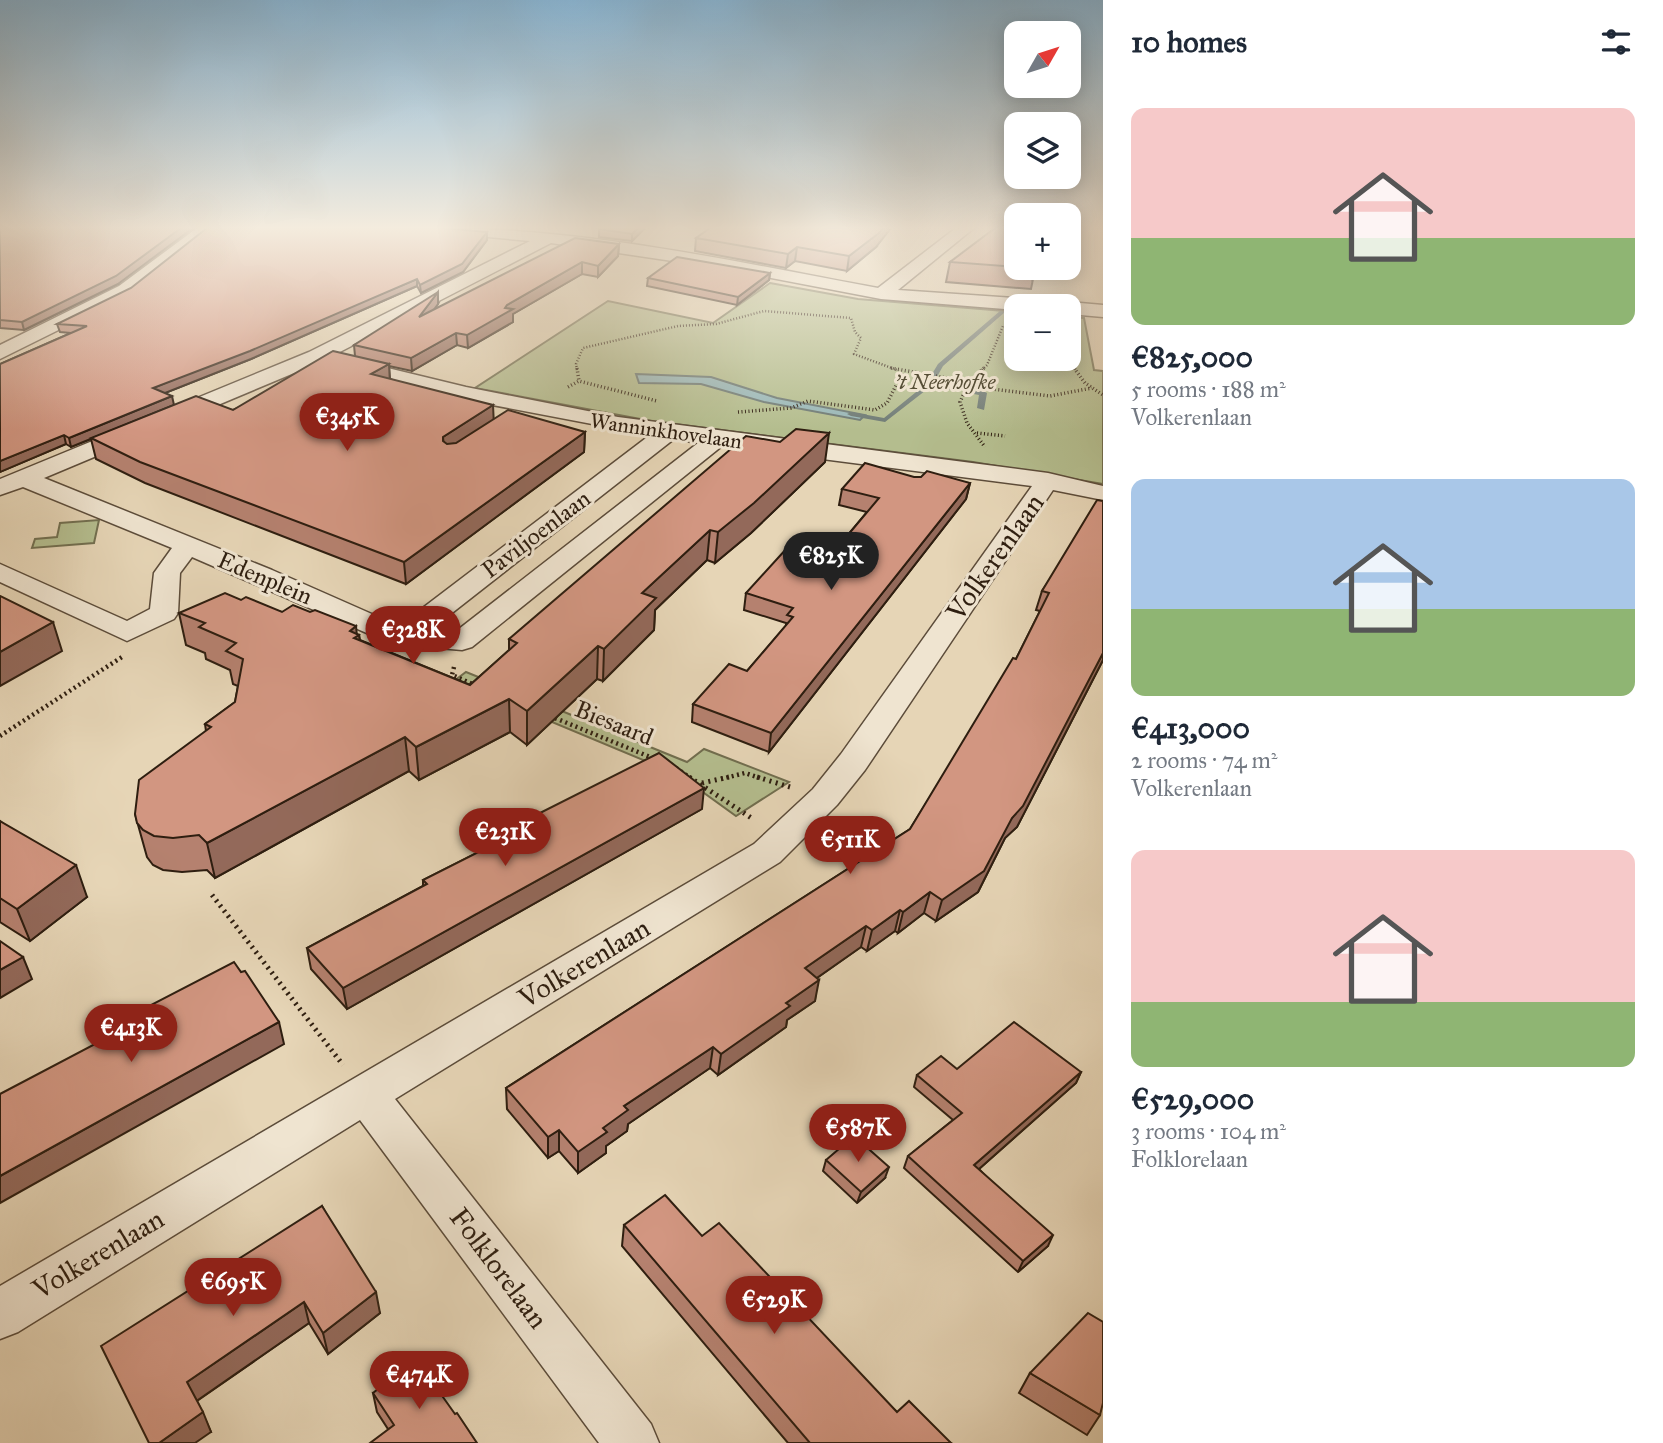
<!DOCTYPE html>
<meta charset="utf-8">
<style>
body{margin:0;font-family:"IM FELL Great Primer",serif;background:#f2f2f3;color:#1f2937;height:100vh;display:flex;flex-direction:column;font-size:26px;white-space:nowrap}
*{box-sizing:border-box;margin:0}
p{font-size:23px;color:#747a83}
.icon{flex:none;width:38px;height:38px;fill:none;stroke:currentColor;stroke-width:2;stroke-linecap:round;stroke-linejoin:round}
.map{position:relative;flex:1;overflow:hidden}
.panel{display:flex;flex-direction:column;background:#fff;width:560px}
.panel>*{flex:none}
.needle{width:46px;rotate:51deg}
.tools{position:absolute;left:1004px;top:21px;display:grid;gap:14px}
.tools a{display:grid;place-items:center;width:77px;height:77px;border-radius:14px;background:#fff;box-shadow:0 4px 18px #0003;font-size:35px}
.price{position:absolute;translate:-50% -60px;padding:0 16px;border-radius:24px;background:#8f2418;color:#fff;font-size:23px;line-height:46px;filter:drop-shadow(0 2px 4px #0008)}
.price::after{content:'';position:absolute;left:50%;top:42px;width:21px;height:16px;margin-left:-10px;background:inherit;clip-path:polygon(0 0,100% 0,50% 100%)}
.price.active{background:#222;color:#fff}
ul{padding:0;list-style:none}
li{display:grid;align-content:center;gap:14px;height:371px;padding:0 28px}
li span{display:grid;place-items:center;height:217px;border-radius:14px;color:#555}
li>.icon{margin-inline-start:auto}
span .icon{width:126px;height:126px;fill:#fffc;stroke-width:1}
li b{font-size:30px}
h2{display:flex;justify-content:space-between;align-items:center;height:84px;padding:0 28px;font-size:30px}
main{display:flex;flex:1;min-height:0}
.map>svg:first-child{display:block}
.green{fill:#b4bd8e;stroke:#716e4f;stroke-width:2}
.water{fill:#99b7b7;stroke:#6e7a74;stroke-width:2}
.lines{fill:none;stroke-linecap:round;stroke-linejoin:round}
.stream{fill:#6e7a74;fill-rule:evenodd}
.street-casing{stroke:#5c4c3a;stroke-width:3}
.path-far3{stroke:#2e1e10;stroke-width:2.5;stroke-dasharray:1 2;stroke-linecap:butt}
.path-far2{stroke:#2e1e10;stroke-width:3.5;stroke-dasharray:1 2.5;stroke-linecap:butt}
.path-far1{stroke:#2e1e10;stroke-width:4.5;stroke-dasharray:2 3.5;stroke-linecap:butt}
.path{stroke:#2e1e10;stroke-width:5;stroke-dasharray:2 4.5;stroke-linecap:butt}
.street{fill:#efe4d0;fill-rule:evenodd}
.wall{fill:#b5816f;stroke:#2e1e10;stroke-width:2}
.shaded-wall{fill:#93695a;stroke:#2e1e10;stroke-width:2}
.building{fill:#d29681;stroke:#2e1e10;stroke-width:2}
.labels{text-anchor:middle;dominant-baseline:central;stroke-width:6;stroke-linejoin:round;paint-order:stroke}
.far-park-label{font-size:21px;font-style:italic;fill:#564e36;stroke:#efe4d0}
.far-street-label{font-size:21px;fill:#2e1e10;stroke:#efe4d0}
.street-label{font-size:24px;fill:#2e1e10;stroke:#efe4d0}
.near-street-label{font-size:28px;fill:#2e1e10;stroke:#efe4d0}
</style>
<main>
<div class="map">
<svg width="1103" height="1443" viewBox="0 0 1103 1443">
<rect width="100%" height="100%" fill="#e6d5b6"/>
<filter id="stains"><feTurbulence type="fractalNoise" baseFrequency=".00286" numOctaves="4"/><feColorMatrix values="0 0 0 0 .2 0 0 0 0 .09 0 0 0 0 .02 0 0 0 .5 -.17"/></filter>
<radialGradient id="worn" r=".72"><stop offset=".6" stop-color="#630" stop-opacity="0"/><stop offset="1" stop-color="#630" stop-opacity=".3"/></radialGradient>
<!-- green -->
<g class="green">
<polygon points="770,283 858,299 1017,312 1017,359 1069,359 1069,317 1084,318 1094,370 1103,371 1103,484 973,462 651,421 475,388 608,301 713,323"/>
<polygon points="99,520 94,543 32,548 35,539 57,537 60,523"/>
<polygon points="466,672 687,762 704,749 789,782 736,816 679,775 454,681"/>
</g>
<!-- water -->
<polygon class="water" points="636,374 711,377 777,398 865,415 860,420 764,402 701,384 639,383"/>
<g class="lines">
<!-- stream -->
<g class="stream">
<polygon points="1000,311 1005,312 943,366 933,384 956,389 956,391 930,387 885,422 851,416 847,414 851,412 884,418 926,384 938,364"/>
<polygon points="971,390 983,391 987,393 984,410 977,408 979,395 969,393 969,391"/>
</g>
<defs>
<g id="street">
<polygon points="197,228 215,228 131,294 0,359 0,345 119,286"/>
<path d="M437,228C585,228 732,261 878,288L956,228H974L898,290L1044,300L1051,302L1053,306H1017V310L881,299L713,267L551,243L334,355L466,387L618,417L1048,473L1103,486V500L1053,490L865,770L837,805L780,862L395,1099L651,1424L659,1443H599L360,1120L18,1332L0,1339V1286L754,844L813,789L841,754L1032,486L722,446L472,647L462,650L392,644L192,557L180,573L178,613L174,619L127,641L0,582V564L127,621L150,609L154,573L172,548L23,487L0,495V479L309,352L530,241L445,233ZM318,363L466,400L650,435L399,626L272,570L44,478ZM674,439L698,443L455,632L429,631Z"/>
<polygon points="1069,302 1103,305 1103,317 1069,314 1069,306 1061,306"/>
</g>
</defs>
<!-- street casing -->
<use href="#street" class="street-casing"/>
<!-- path-far3 -->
<g class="path-far3">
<polyline points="1068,359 1076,370"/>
<polyline points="577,370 576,364 583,348 678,326 716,324 764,311 851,318 855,332 861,338 854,354 897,370"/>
<polyline points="982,370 987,365 1003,326"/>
</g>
<!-- path-far2 -->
<g class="path-far2">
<polyline points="577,368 579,381"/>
<polyline points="891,368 969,382"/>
<polyline points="984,368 969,382 960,402 967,423 985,447"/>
<polyline points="1074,368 1085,383 1103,395"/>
<polyline points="967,386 1050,396 1092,388"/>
<polyline points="568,387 579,381 657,401"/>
<polyline points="738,412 791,408 808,401 875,410 887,403 903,372"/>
<polyline points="977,433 1005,436"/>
</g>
<!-- path-far1 -->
<g class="path-far1">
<polyline points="454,667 452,675 477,686"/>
<polyline points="550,716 655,759"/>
<polyline points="0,736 122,657"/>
<polyline points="676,768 692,779"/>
<polyline points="721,779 745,773 763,779"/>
</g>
<!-- path -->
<g class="path">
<polyline points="689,777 753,819"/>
<polyline points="757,777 790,787"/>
<polyline points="702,783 729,777"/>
<polyline points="212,895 343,1065"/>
</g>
<!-- street -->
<use href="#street" class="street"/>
</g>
<!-- wall -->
<g class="wall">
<polygon points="0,228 118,284 24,330 0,328"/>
<polygon points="645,228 632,241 599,237 599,229"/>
<polygon points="1017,228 1017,268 1047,268 1033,279 1031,289 946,282 950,262"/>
<polygon points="487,232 487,240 463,272 421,293 417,286 251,359 165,393 173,405 233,410 355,356 354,345 438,304 435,309 619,244 618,256 598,277 582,274 513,314 513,322 468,348 457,345 412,371 389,366 390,379 494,419 585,432 584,452 406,584 145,483 96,459 91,439 71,447 66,444 0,472 0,364 71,333 60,332 57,324"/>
<polygon points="696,238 876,247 847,271 795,261 786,268 695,251"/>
<polygon points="770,273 769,280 737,305 647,286 648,278"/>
<polygon points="825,462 751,533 715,563 707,560 655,610 654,630 603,681 597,679 527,745 510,732 419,780 409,771 215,878 207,870 182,872 163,870 153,865 147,857 135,814 206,731 205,724 235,702 238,686 233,684 230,670 206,659 205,653 186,645 179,613 241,600 356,634 359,635 360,640 470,685 509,650 509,639"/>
<polygon points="914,477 970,483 966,499 769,752 692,722 693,704 747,671 786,626 786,623 744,610 746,593 837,548 867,512 839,505 842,489"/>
<polygon points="1103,501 1103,660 1017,827 1005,838 978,892 936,921 924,913 898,933 895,931 867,951 861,947 817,978 815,1001 787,1020 786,1027 718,1075 710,1068 628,1124 627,1131 606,1146 606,1153 578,1173 559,1151 548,1158 507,1109 506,1088 910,829 1016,659 1040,611 1036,610 1042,591"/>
<polygon points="702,809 347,1009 311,969 307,948 423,886 423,880 528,827 528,819"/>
<polygon points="0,821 87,897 30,941 0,922"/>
<polygon points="957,1069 1081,1072 1076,1083 979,1169 1048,1246 1018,1272 904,1168 908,1156 953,1120 914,1087 917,1075"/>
<polygon points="826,1160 885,1178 857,1203 823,1171"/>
<polygon points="322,1206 380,1313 328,1354 309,1323 197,1401 211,1432 149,1443"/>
<polygon points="624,1225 702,1236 897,1412 951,1443 788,1443 622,1246"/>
<polygon points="1030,1373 1100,1415 1087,1435 1019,1393"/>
<polygon points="373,1393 455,1414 388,1429 377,1412"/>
</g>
<!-- shaded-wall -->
<g class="shaded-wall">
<polygon points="181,228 193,228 118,284 24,330 22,322"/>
<polygon points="638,228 645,228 632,241 632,234"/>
<polygon points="883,228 891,228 876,247 847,271 849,256"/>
<polygon points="1078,228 1073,247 1069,250 1069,234"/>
<polygon points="487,232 487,240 463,272 421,293 420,285"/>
<polygon points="619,244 618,256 598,277 598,266"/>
<polygon points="797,247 795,261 786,268 788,254"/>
<polygon points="582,262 582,274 513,314 513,322 468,348 467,335 507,305"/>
<polygon points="1033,268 1047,268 1033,279 1036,269"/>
<polygon points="770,273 769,280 737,305 738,297"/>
<polygon points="417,279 417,286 251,359 155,397 153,388"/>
<polygon points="438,292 438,304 420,329 419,317"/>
<polygon points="456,333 457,345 412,371 411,358"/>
<polygon points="389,364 390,384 371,374"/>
<polygon points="172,396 174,405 71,447 69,438"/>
<polygon points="493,405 494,426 445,458 443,437"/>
<polygon points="585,432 584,452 406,584 404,562"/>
<polygon points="829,433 825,462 751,533 715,563 718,532"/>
<polygon points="64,435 66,444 0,472 0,461"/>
<polygon points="970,483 966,499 769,752 771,733"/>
<polygon points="710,530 707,560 655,610 654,630 603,681 604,649 642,593"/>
<polygon points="53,622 62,651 0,686 0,652"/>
<polygon points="356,626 357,636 359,635 363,667 350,631"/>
<polygon points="598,646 597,679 527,745 527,711"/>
<polygon points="1103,653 1103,660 1017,827 1005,838 978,892 936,921 942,900 1012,818"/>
<polygon points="509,699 510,732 419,780 416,747"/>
<polygon points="405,737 409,771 215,878 207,843"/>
<polygon points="704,788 702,809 347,1009 343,988"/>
<polygon points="76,865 87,897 30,941 17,909"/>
<polygon points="930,892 924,913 898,933 903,912"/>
<polygon points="900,910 895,931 867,951 872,930"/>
<polygon points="866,926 861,947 801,989 805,968"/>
<polygon points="23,957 32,979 0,998 0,970"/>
<polygon points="819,980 815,1001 787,1020 786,1027 718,1075 721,1054 786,1003"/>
<polygon points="279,1022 284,1044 0,1203 0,1176"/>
<polygon points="713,1047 710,1068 628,1124 627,1131 606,1146 606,1153 578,1173 578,1152 624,1106"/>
<polygon points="1081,1072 1076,1083 970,1177 974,1165"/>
<polygon points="559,1130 559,1151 548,1158 548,1137"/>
<polygon points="889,1167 885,1178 857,1203 861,1192"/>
<polygon points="1053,1235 1048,1246 1018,1272 1023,1261"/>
<polygon points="376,1292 380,1313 328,1354 323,1333"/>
<polygon points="304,1302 309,1323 195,1402 187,1382"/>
<polygon points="203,1412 211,1432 195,1443 159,1443"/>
</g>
<!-- building -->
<g class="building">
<polygon points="0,228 181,228 116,276 22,322 0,320"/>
<polygon points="207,228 444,228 487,232 462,264 420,285 417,279 250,351 153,388 172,396 69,438 64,435 0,461 0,364 87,326 57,324 131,288"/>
<polygon points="602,228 638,228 632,234 599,229"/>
<polygon points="710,228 883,228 879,233 849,256 797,247 788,254 696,238"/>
<polygon points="995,228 1017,228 1017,267 950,262"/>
<polygon points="1069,228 1077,228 1069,234"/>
<polygon points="575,238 619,244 598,266 582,262 507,305 505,308 513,309 467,335 456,333 411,358 354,345 438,292 419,317"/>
<polygon points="677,257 770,273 738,297 648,278"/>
<polygon points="333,351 389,364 371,374 493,405 443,437 443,441 447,444 456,443 508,410 585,432 404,562 140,462 91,438 196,396 233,410"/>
<polygon points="796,429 829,433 754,503 718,532 710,530 642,593 656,598 604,649 598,646 527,711 509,699 416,747 405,737 207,843 199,835 173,838 154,836 143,830 137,823 135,814 139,780 211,727 205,724 235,702 243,659 226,651 236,643 199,627 205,623 179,613 225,593 241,600 246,597 282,612 293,605 310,612 315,610 356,626 350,631 359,635 354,638 470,685 517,643 509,639 746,436 780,442"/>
<polygon points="865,463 914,477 921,477 927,471 970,483 771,733 693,704 729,664 747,671 793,617 787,615 793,608 746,593 798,536 837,548 879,498 842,489"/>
<polygon points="1097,500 1103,501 1103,653 1023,806 1012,818 984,871 942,900 930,892 903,912 900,910 872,930 866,926 805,968 819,980 786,1003 790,1006 721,1054 713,1047 624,1106 628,1110 603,1128 607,1132 578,1152 559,1130 548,1137 506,1088 910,829 1013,658 1016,659 1049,593 1042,591"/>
<polygon points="0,596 53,622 0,652"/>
<polygon points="659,753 704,788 343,988 307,948 427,884 423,880 534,824 528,819"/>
<polygon points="0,821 76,865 17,909 0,898"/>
<polygon points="0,941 23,957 0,970"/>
<polygon points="234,962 241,972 245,971 279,1022 0,1176 0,1094 154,1013 149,1006"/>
<polygon points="1014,1022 1081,1072 974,1165 1053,1235 1023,1261 908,1156 962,1113 917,1075 941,1056 957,1069"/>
<polygon points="854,1136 889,1167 861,1192 826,1160"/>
<polygon points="665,1195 702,1236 719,1223 897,1412 909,1401 951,1443 810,1443 624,1225"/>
<polygon points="322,1206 376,1292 323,1333 304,1302 187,1382 203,1412 159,1443 149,1443 101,1346"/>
<polygon points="1088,1313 1103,1322 1103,1403 1100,1415 1030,1373"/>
<polygon points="416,1359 455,1414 457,1413 477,1443 370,1443 394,1425 373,1393"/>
</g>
<!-- sky -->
<linearGradient id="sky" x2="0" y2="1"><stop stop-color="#88b5d4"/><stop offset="0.53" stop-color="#f4ecde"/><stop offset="1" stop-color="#f4ecde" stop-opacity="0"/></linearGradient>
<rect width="1103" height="430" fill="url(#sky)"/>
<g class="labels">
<!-- far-park labels -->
<g class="far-park-label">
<text x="945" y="382">'t Neerhofke</text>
</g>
<!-- far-street labels -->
<g class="far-street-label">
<text transform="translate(666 431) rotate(8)">Wanninkhovelaan</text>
</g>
<!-- street labels -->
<g class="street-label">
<text transform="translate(536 534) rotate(-37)">Paviljoenlaan</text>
<text transform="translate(265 578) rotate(23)">Edenplein</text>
<text transform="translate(614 723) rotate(22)">Biesaard</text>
</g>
<!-- near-street labels -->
<g class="near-street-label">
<text transform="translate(995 557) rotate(-55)">Volkerenlaan</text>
<text transform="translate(584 963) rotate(-31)">Volkerenlaan</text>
<text transform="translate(98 1254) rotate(-31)">Volkerenlaan</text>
<text transform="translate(499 1268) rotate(53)">Folklorelaan</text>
</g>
</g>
<rect width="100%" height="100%" filter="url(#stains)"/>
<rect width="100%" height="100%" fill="url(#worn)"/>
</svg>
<div class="tools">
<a><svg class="needle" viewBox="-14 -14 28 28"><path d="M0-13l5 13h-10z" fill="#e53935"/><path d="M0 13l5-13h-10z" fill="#747a83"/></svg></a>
<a><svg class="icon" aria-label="layers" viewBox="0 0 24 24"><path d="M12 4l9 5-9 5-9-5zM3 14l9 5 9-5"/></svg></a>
<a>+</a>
<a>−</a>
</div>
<b class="price" style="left:347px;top:453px">€345K</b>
<b class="price active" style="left:831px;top:592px">€825K</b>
<b class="price" style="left:413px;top:666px">€328K</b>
<b class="price" style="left:505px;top:868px">€231K</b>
<b class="price" style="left:850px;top:876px">€511K</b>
<b class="price" style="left:131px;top:1064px">€413K</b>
<b class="price" style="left:858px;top:1164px">€587K</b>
<b class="price" style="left:233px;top:1318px">€695K</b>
<b class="price" style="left:774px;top:1336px">€529K</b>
<b class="price" style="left:419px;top:1411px">€474K</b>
</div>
<section class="panel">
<h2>10 homes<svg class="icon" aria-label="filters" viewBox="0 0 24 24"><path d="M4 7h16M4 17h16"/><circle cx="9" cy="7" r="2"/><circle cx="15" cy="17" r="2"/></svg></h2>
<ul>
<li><span style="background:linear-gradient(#f6c9c9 60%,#8fb573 0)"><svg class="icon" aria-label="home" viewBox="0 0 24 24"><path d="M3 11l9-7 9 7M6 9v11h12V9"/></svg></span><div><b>€825,000</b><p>5 rooms · 188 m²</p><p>Volkerenlaan</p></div></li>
<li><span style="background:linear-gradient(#a9c7e8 60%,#8fb573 0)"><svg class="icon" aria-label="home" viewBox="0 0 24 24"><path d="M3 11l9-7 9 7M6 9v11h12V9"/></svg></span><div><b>€413,000</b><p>2 rooms · 74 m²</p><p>Volkerenlaan</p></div></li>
<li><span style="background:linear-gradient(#f6c9c9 70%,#8fb573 0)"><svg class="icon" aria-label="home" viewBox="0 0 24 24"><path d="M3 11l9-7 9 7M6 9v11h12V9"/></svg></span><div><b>€529,000</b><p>3 rooms · 104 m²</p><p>Folklorelaan</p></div></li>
</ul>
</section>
</main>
